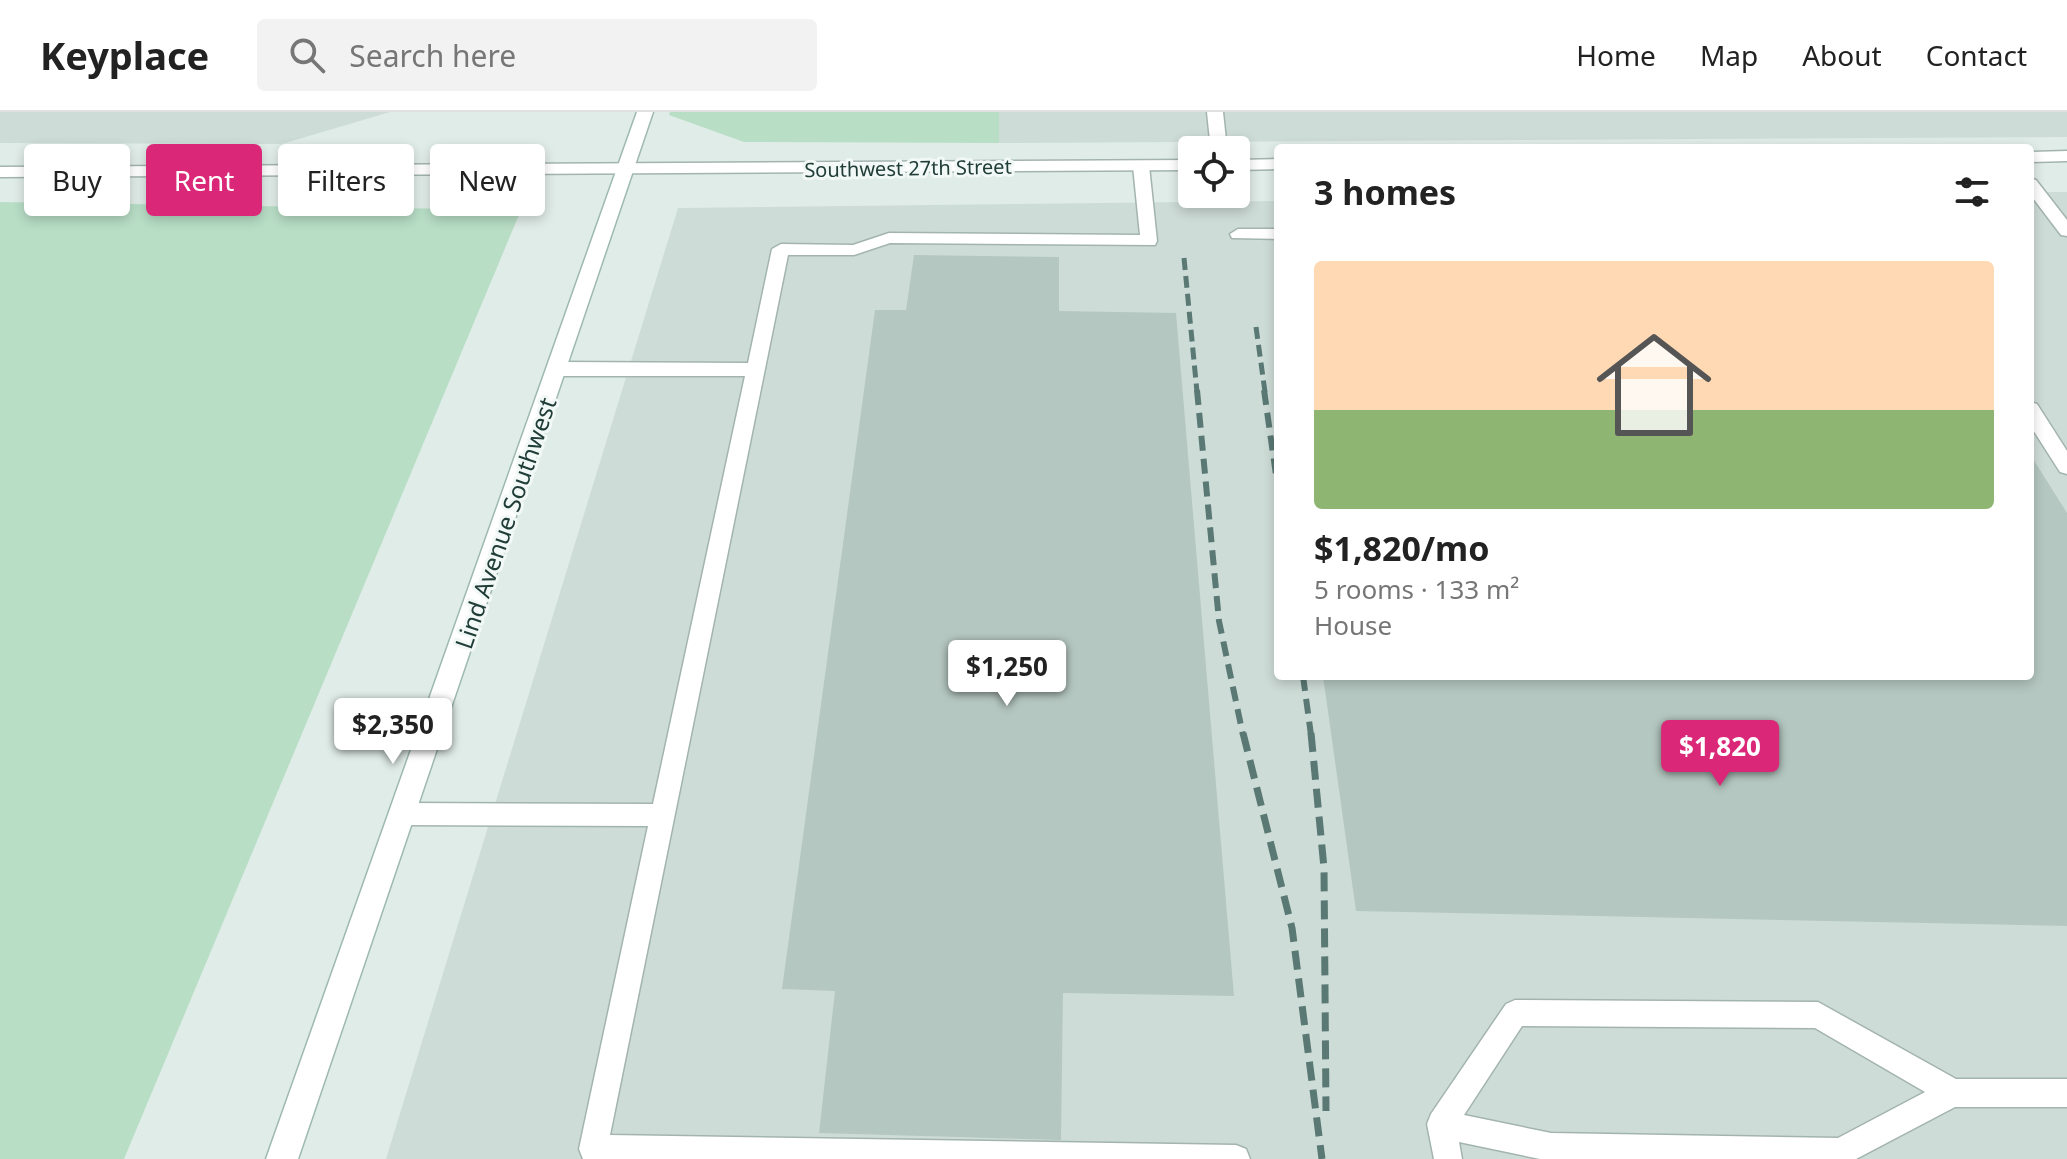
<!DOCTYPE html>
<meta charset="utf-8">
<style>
body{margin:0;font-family:"Noto Sans",sans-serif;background:#f2f2f2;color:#222;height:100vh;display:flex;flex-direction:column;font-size:30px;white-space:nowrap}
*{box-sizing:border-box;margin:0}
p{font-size:26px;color:#767676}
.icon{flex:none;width:44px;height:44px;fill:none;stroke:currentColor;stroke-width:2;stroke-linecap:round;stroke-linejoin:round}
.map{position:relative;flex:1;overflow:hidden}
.drawer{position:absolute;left:1274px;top:32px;width:760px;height:536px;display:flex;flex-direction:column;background:#fff;border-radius:8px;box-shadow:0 4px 12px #0003}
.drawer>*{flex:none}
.banner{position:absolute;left:24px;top:32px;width:760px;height:72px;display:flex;gap:16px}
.controls{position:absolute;left:1178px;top:24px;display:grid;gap:16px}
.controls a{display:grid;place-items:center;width:72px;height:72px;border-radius:8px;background:#fff;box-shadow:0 4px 12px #0003;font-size:40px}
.price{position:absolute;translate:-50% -68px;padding:0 18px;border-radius:8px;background:#fff;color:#222;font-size:26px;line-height:52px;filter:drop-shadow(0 2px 4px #0008)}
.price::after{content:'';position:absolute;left:50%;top:48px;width:24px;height:18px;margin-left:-12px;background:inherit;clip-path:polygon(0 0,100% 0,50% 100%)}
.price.current{background:#db2777;color:#fff}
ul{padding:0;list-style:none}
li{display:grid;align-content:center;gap:16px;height:424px;padding:0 40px}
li+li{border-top:2px solid #e0e0e0}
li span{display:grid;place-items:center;height:248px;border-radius:8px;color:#555}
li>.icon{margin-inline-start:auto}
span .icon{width:144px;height:144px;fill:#fffc;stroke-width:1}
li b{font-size:34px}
h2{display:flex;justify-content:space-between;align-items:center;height:96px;padding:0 40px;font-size:34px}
.pill{padding:0 28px;border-radius:8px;background:#fff;box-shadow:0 4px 12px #0003;font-size:28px;line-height:72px}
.pill.current{background:#db2777;color:#fff}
header{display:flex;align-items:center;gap:48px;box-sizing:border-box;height:112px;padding:0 40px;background:#fff;border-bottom:2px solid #e0e0e0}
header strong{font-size:38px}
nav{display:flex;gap:44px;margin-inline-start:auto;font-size:28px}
.search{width:560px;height:72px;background:#f2f2f2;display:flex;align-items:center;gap:20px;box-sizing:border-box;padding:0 28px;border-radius:8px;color:#767676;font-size:30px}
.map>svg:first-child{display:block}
.built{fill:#cedcd7}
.green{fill:#b8dec6}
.building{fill:#b5c7c1}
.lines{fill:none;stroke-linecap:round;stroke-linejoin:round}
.service-casing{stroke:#a3b4b0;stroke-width:3}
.tertiary-casing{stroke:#a3b4b0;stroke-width:3}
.secondary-casing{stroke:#9eb8b2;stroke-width:3}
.service{fill:#fff;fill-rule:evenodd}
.tertiary{fill:#fff;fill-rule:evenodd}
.secondary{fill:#fff;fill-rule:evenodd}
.rail-far2{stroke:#5a7974;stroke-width:5;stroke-dasharray:12 6;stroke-linecap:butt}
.rail-far1{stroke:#5a7974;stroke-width:6;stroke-dasharray:15 8;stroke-linecap:butt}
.rail{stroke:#5a7974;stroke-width:7;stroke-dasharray:19 9;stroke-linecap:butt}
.labels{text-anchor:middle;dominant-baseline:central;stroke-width:6;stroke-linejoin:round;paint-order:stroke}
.far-street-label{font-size:20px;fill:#203d38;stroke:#f1f8f5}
.street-label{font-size:24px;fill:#203d38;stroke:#f1f8f5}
</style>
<header>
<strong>Keyplace</strong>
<div class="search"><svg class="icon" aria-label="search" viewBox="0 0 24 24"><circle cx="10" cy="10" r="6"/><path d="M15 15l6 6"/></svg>Search here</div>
<nav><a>Home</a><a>Map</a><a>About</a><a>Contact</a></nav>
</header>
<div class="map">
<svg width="2067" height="1047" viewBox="0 0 2067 1047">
<rect width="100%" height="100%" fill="#e0ece8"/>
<!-- built -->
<g class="built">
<polygon points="0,0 390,0 282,32 0,31"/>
<polygon points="999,0 2067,0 2067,25 999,31"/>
<polygon points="2030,80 2067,80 2067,1047 386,1047 678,96 1278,89 1278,564 2030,564"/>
</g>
<!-- green -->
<g class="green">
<polygon points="670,0 999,0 999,31 744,30 669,3"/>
<polygon points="0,90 521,98 124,1047 0,1047"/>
</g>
<!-- building -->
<g class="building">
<polygon points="914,143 1059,145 1059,199 1176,201 1234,884 1063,881 1061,1028 819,1021 835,879 782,877 875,198 906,198"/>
<polygon points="2030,342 2067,401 2067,814 1356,799 1323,564 2030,564"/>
</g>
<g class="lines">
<defs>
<g id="service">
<polygon points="1207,0 1223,0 1227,38 1211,38"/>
<polygon points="1141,49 1149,54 1157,129 1155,133 890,131 854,143 788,143 610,1023 1236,1033 1246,1037 1250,1047 583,1047 579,1037 648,714 403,713 394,710 391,702 394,694 403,691 653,692 745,264 558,264 549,257 558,250 748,251 772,137 781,132 853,133 889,121 1140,123 1133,54"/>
<polygon points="2030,66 2036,68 2067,108 2067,124 2061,123 2030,82"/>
<polygon points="1238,117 1278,117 1278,127 1232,126 1230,122"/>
<polygon points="2030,290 2037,292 2067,339 2067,362 2060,360 2030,313"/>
<path d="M1515,888L1818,890L1956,967H2067V995H1955L1856,1047H1540L1459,1030L1462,1047H1434L1427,1012L1431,1002L1506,892ZM1522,914L1815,916L1925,980L1838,1026L1551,1021L1464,1003Z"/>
</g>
<g id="tertiary">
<polygon points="2067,39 2067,49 2030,50 2030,40"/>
<polygon points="1278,47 1278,57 1236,58 1236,48"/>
<polygon points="1192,48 1192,58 0,65 0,55"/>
</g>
<polygon id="secondary" points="637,0 653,0 298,1047 266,1047"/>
</defs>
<!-- service casing -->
<use href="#service" class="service-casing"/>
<!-- tertiary casing -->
<use href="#tertiary" class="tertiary-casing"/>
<!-- secondary casing -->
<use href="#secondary" class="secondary-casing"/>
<!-- service -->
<use href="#service" class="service"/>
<!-- tertiary -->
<use href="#tertiary" class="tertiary"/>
<!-- secondary -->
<use href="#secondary" class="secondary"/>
<!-- rail-far2 -->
<g class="rail-far2">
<polyline points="1184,146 1197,280"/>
<polyline points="1256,215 1265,280"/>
</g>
<!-- rail-far1 -->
<g class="rail-far1">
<polyline points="1197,278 1219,509 1243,623"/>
<polyline points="1264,278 1278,377"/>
<polyline points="1303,564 1311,623"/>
</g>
<!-- rail -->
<g class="rail">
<polyline points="1243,621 1292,816 1322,1047"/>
<polyline points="1311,621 1324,756 1326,999"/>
</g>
</g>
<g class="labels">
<!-- far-street labels -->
<g class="far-street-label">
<text transform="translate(908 56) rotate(-1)">Southwest 27th Street</text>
</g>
<!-- street labels -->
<g class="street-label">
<text transform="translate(505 411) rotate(-71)">Lind Avenue Southwest</text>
</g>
</g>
</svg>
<div class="controls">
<a><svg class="icon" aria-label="locate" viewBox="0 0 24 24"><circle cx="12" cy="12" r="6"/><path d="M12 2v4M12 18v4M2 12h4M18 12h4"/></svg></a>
</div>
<b class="price" style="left:1007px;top:596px">$1,250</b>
<b class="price" style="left:393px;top:654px">$2,350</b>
<b class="price current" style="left:1720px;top:676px">$1,820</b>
<div class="banner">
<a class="pill">Buy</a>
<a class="pill current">Rent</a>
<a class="pill">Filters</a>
<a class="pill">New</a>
</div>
<section class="drawer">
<h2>3 homes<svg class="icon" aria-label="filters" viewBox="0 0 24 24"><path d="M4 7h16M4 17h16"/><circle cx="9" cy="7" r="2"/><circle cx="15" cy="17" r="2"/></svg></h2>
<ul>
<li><span style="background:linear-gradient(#ffd9b3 60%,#8fb573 0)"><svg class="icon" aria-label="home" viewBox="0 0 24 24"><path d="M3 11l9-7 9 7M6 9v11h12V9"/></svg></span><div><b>$1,820/mo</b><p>5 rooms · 133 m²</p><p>House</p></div></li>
</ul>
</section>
</div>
